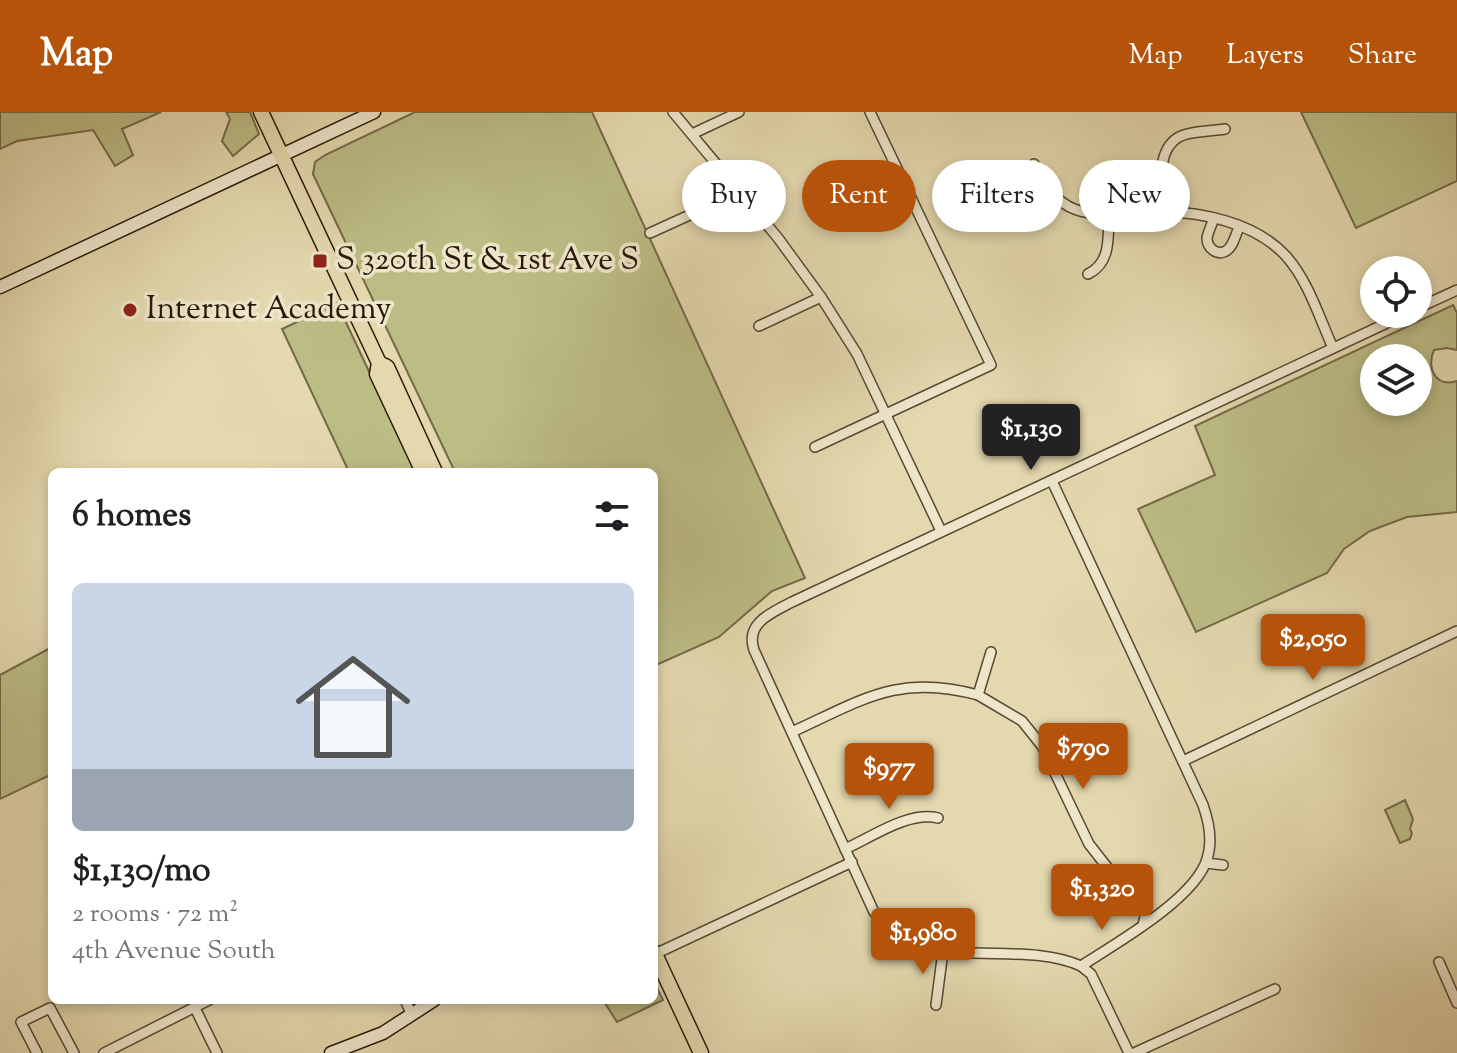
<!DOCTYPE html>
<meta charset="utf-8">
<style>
body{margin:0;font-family:"Sorts Mill Goudy",serif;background:#f6f6f6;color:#202124;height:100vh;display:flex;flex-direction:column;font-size:30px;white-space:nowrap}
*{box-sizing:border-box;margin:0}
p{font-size:26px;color:#757577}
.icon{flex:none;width:44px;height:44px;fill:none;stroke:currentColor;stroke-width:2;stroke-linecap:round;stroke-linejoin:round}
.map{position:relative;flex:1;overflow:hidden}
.sheet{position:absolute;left:48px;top:356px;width:610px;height:536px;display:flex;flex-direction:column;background:#fff;border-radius:12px;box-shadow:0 4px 12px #0003}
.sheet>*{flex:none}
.guide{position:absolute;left:682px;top:48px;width:654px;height:72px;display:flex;gap:16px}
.fabs{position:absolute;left:1360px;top:144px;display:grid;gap:16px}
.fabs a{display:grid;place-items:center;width:72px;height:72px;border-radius:50%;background:#fff;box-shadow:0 4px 12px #0003;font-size:40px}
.price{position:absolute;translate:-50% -68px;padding:0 18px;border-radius:8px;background:#b45309;color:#fff;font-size:26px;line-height:52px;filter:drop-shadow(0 2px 4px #0008)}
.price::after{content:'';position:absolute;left:50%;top:48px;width:24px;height:18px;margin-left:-12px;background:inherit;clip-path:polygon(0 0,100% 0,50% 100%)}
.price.active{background:#222;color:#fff}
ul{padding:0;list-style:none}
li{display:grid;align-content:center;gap:16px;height:424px;padding:0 24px}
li+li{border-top:2px solid #e0e0e0}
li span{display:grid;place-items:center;height:248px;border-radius:12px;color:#555}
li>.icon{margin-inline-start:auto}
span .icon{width:144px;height:144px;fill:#fffc;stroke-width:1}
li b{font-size:34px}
h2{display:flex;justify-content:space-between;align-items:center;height:96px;padding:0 24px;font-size:34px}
.chip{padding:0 28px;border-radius:36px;background:#fff;box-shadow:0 4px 12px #0003;font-size:28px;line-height:72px}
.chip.active{background:#b45309;color:#fff}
header{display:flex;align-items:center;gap:48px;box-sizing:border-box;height:112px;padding:0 40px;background:#b45309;color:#fff}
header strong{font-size:38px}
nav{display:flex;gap:44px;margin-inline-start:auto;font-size:28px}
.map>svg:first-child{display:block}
.green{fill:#bcbc85;stroke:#736a47;stroke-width:2;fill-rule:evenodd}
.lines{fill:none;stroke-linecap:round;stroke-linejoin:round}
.street-casing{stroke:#584832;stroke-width:12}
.secondary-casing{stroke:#2a1809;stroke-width:15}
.primary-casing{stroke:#2a1809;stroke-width:17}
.street{stroke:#ede6ca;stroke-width:9}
.secondary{stroke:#ede6ca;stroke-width:12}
.primary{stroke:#e4d8ae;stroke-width:14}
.poi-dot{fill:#8f2418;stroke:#ede6ca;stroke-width:3}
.labels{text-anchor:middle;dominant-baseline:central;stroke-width:7;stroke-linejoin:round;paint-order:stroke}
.poi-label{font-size:32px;fill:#2a1809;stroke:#ede6ca;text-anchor:start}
</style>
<header>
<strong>Map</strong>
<nav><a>Map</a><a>Layers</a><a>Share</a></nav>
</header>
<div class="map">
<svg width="1457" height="941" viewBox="0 0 1457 941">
<rect width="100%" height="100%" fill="#e4d8ae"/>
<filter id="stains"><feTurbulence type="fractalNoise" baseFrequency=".0025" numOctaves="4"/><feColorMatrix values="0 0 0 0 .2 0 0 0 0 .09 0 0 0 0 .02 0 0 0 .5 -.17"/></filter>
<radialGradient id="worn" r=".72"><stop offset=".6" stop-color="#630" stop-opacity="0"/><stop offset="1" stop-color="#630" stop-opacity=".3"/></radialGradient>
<!-- green -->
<g class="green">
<polygon points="0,0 161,0 122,17 133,43 115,54 93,18 17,29 0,37"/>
<polygon points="226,0 250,0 259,22 233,44 222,29 230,7"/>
<polygon points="415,0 592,0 805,466 772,479 719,525 654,554 654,360 455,360 313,62 315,50 325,43"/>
<polygon points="1301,0 1457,0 1457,69 1356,116"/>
<polygon points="337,191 416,360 349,360 282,217"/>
<path d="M1453,193L1457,201V238L1447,236L1434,238C1426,255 1435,276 1457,269V400L1407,405L1370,419L1344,437L1327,461L1196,520L1138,397L1215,363L1195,314ZM1374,246H1418V290H1374Z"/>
<polygon points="52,535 52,662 0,687 0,563"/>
<polygon points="1405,688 1413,707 1410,717 1412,721 1410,727 1400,731 1385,698"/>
<polygon points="654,870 663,888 617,910 603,888 654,888"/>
</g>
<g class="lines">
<defs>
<g id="street">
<polyline points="673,0 778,126 821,185 857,242 941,419"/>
<polyline points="692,22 739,0"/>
<path d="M1034,52C1063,117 1102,100 1159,100C1201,99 1255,111 1285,143C1308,168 1319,205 1333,236"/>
<path d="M1161,99C1162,74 1154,30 1187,22C1199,19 1212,19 1225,17"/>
<path d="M1214,106C1212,112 1208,120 1207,126C1207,136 1217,144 1226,139C1233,135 1236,122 1239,115"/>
<polyline points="650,121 738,81"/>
<path d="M1088,162C1111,151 1108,126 1109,103"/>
<polyline points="1418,196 1457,178"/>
<polyline points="759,214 821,185"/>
<polyline points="815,335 991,253 870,0"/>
<path d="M1052,369L1203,693C1209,710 1213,729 1207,747C1195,787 1115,832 1081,854C1016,825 921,866 874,800L754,538C745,511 771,501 792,490L1406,202"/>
<polyline points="991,540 978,583 1022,609 1042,634 1089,732 1114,764 1143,794 1145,804 1143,813"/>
<path d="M792,620C862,588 899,561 978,583"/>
<polyline points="1183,649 1457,519"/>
<path d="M845,737C872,725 908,699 938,706"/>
<polyline points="1206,751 1223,753"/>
<polyline points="655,842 852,750"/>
<polyline points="1439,850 1457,891"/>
<polyline points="1081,854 1091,862 1129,941"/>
<polyline points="405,888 412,903"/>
<polyline points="936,893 943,839"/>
<polyline points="195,896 217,941"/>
<polyline points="37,941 21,910 50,896 74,941"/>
<polyline points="104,941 209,888"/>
<polyline points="1134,941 1275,877"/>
</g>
<g id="secondary">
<polyline points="0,175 374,0"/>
<polyline points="331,941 383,921 434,888"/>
</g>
<g id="primary">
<polyline points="261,0 379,251 387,255 435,360"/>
<polyline points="379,251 377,262 423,360"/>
<polyline points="654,840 701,941"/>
</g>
</defs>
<!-- street casing -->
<use href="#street" class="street-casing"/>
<!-- secondary casing -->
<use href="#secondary" class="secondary-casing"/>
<!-- primary casing -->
<use href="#primary" class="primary-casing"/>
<!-- street -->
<use href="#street" class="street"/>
<!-- secondary -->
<use href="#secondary" class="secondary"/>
<!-- primary -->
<use href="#primary" class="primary"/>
</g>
<!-- markers -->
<g class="poi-dot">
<rect x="312" y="141" width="16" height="16" rx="4"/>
<circle cx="130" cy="198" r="8"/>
</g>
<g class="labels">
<!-- poi labels -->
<g class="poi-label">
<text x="336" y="149">S 320th St &amp; 1st Ave S</text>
<text x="146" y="198">Internet Academy</text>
</g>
</g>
<rect width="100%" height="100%" filter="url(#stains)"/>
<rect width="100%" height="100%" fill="url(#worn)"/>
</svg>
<div class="fabs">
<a><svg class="icon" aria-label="locate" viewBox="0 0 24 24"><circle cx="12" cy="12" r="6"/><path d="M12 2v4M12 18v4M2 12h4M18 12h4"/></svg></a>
<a><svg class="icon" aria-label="layers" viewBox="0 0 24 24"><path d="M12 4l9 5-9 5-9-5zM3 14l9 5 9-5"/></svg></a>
</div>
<b class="price active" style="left:1031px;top:360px">$1,130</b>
<b class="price" style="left:1313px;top:570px">$2,050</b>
<b class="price" style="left:1083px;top:679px">$790</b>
<b class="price" style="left:889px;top:699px">$977</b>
<b class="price" style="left:1102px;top:820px">$1,320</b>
<b class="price" style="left:923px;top:864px">$1,980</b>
<div class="guide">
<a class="chip">Buy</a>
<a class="chip active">Rent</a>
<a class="chip">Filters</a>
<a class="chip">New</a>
</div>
<section class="sheet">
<h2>6 homes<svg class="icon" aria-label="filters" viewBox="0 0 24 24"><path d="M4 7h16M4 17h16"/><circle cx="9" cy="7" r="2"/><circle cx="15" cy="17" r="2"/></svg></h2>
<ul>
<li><span style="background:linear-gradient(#c9d6e8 75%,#9aa5b1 0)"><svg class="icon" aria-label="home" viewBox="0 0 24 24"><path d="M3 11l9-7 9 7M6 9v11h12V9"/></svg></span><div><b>$1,130/mo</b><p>2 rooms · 72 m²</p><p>4th Avenue South</p></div></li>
</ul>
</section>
</div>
